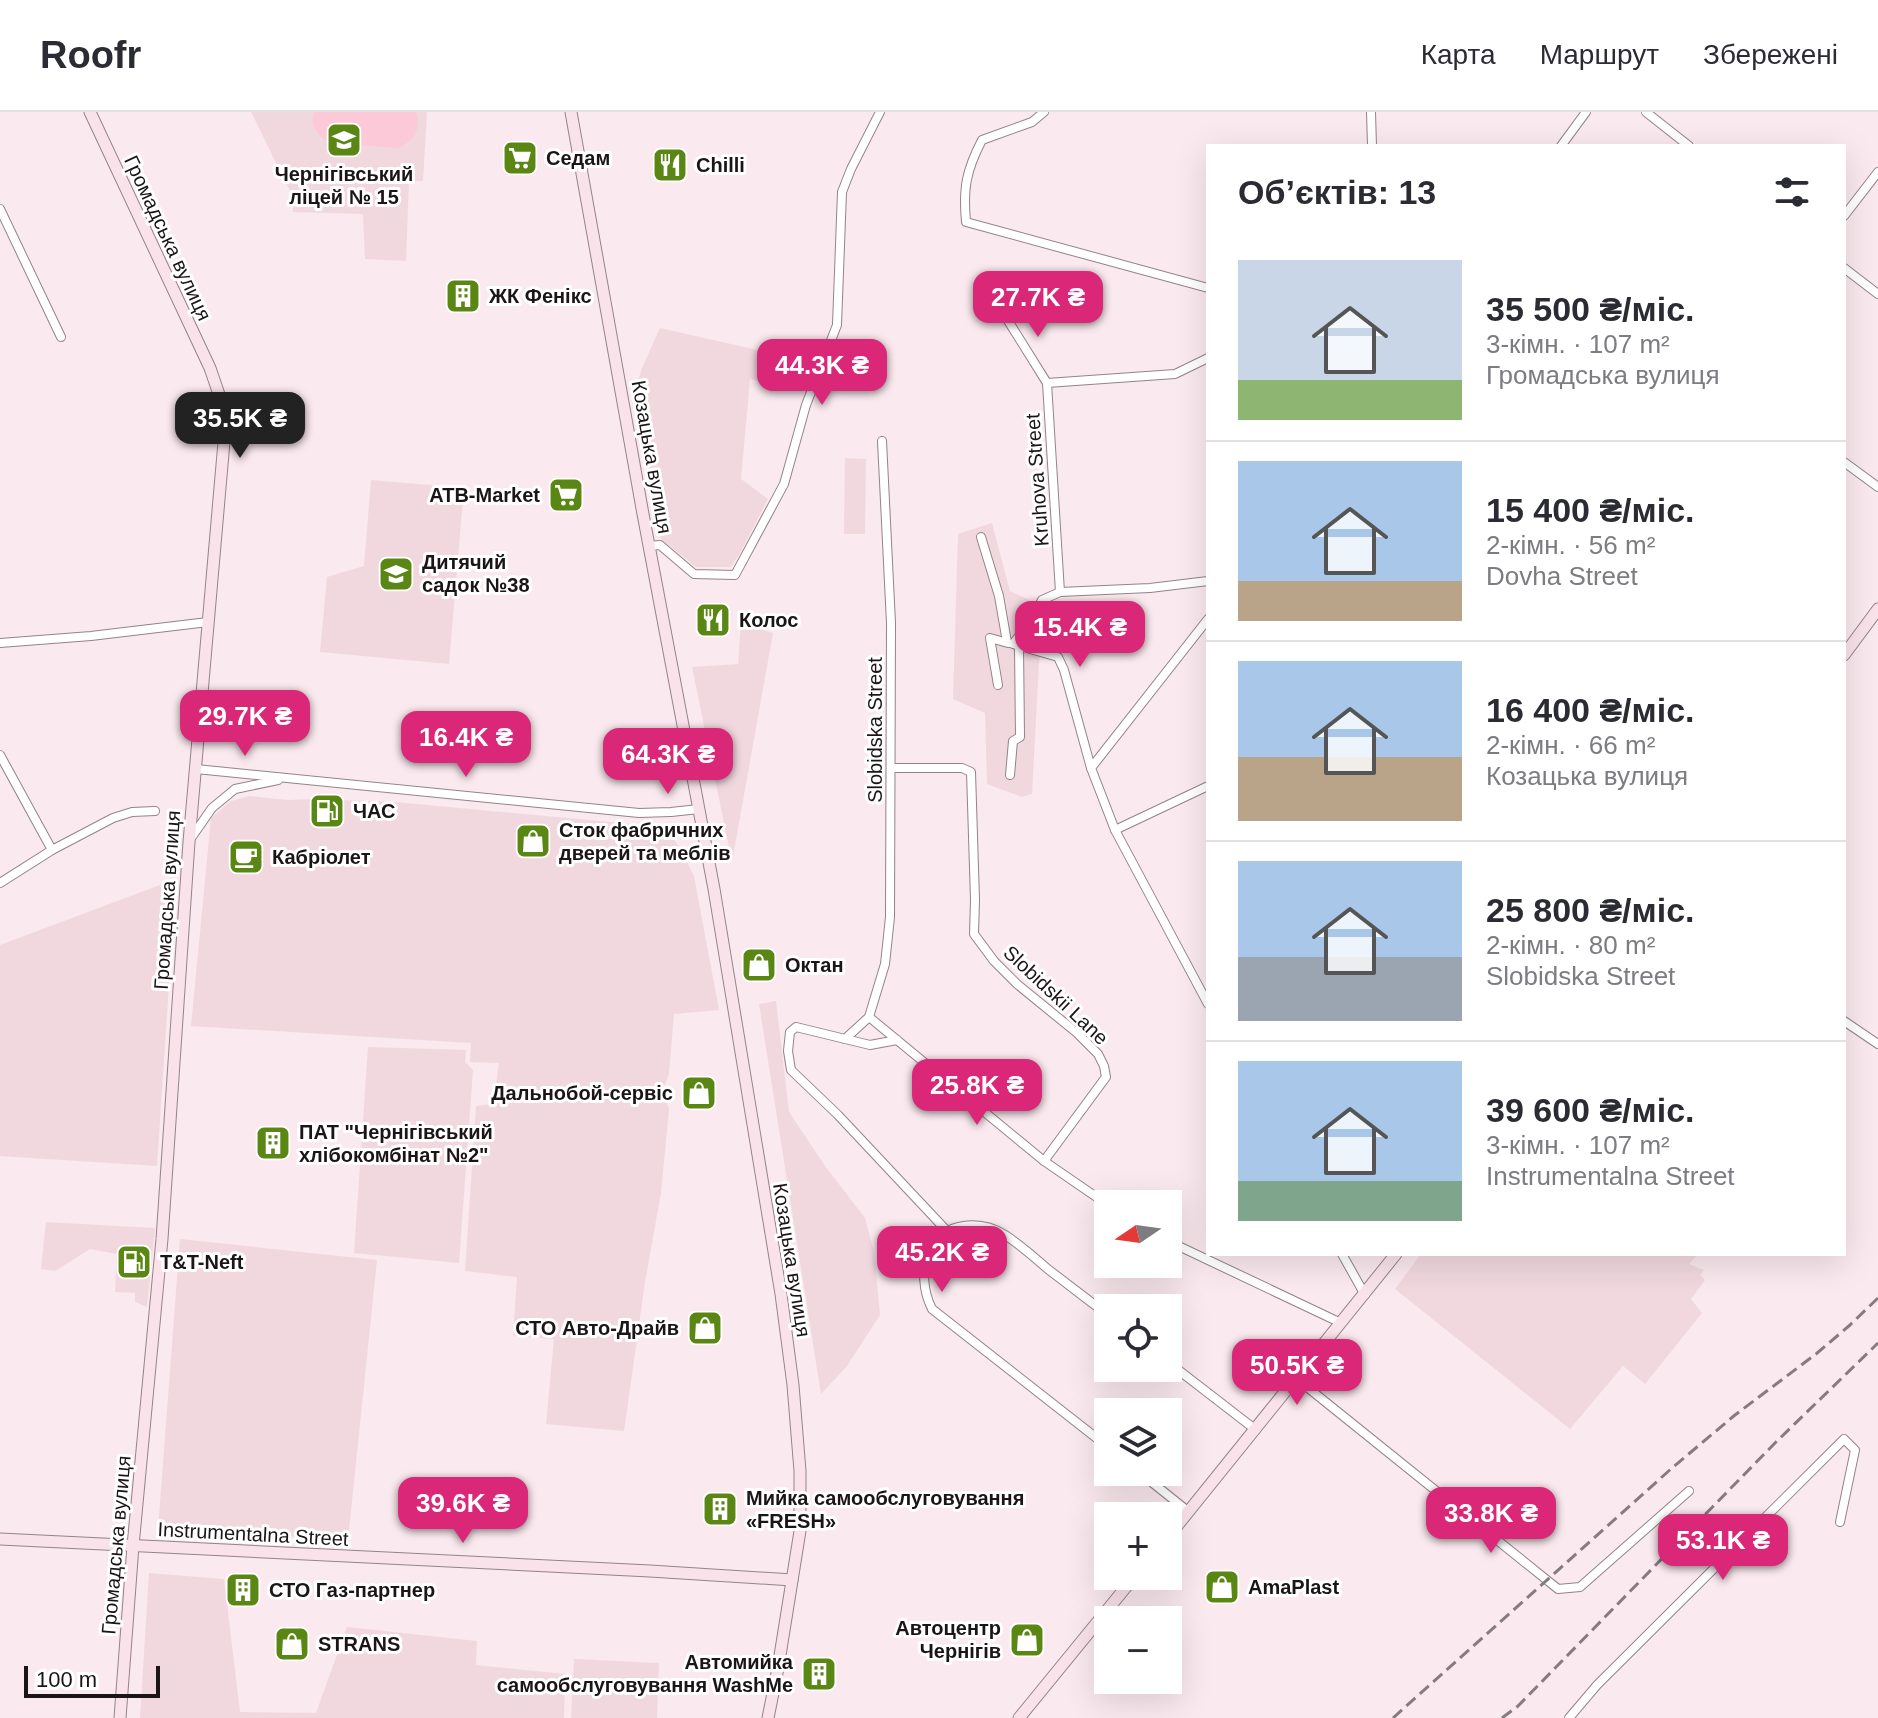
<!DOCTYPE html>
<html lang="uk">
<meta charset="utf-8">
<style>
body{margin:0;font-family:Arial,sans-serif;background:#f2f2f3;color:#2b2b33;height:100vh;display:flex;flex-direction:column;font-size:30px;white-space:nowrap}
*{box-sizing:border-box;margin:0}
p{font-size:26px;color:#7c7c81}
.icon{flex:none;width:44px;height:44px;fill:none;stroke:currentColor;stroke-width:2;stroke-linecap:round;stroke-linejoin:round}
.map{position:relative;flex:1;overflow:hidden}
.sheet{position:absolute;left:1206px;top:32px;width:640px;height:1112px;display:flex;flex-direction:column;background:#fff;border-radius:0px;box-shadow:0 8px 32px #0002}
.sheet>*{flex:none}
.needle{width:52px;rotate:257deg}
.fabs{position:absolute;left:1094px;top:1078px;display:grid;gap:16px}
.fabs a{display:grid;place-items:center;width:88px;height:88px;border-radius:0px;background:#fff;box-shadow:0 8px 32px #0002;font-size:40px}
.scale{position:absolute;left:24px;bottom:20px;width:136px;box-sizing:border-box;padding-left:8px;border:4px solid #1b1517;border-top:0;font-size:22px;line-height:28px;white-space:nowrap;color:#1b1517;-webkit-text-stroke:6px #fff;paint-order:stroke}
.price{position:absolute;translate:-50% -68px;padding:0 18px;border-radius:16px;background:#db2777;color:#fff;font-size:26px;line-height:52px;filter:drop-shadow(0 2px 4px #0008)}
.price::after{content:'';position:absolute;left:50%;top:48px;width:24px;height:18px;margin-left:-12px;background:inherit;clip-path:polygon(0 0,100% 0,50% 100%)}
.price.on{background:#222;color:#fff}
ul{padding:0;list-style:none}
li{display:flex;align-items:center;gap:24px;height:200px;padding:0 32px}
li+li{border-top:2px solid #e1e1e2}
li span{display:grid;place-items:center;flex:none;width:224px;height:160px;border-radius:0px;color:#555}
li>.icon{margin-inline-start:auto}
span .icon{width:96px;height:96px;fill:#fffc;stroke-width:1}
li b{font-size:34px}
h2{display:flex;justify-content:space-between;align-items:center;height:96px;padding:0 32px;font-size:34px}
header{display:flex;align-items:center;gap:48px;box-sizing:border-box;height:112px;padding:0 40px;background:#fff;border-bottom:2px solid #e1e1e2}
header strong{font-size:38px}
nav{display:flex;gap:44px;margin-inline-start:auto;font-size:28px}
.map>svg:first-child{display:block}
.built{fill:#f1d8df}
.garden{fill:#fcc9d9}
.lines{fill:none;stroke-linecap:round;stroke-linejoin:round}
.street-casing{stroke:#938488;stroke-width:10}
.secondary-casing{stroke:#938488;stroke-width:13}
.street{stroke:#fff;stroke-width:8}
.secondary{stroke:#fae2ea;stroke-width:11}
.rail{stroke:#867b7e;stroke-width:3;stroke-dasharray:12 6;stroke-linecap:butt}
.labels{text-anchor:middle;dominant-baseline:central;stroke-width:6;stroke-linejoin:round;paint-order:stroke}
.poi-label{font-size:20px;font-weight:bold;fill:#1b1517;stroke:#fff;text-anchor:start}
.street-label{font-size:20px;fill:#1b1517;stroke:#fff}
</style>
<header>
<strong>Roofr</strong>
<nav><a>Карта</a><a>Маршрут</a><a>Збережені</a></nav>
</header>
<div class="map">
<svg width="1878" height="1606" viewBox="0 0 1878 1606">
<rect width="100%" height="100%" fill="#fae9ee"/>
<!-- built -->
<g class="built">
<polygon points="251,0 427,0 423,69 409,69 406,149 365,147 363,102 293,100 292,83"/>
<polygon points="660,216 766,240 792,249 787,276 750,267 741,367 768,387 740,441 731,455 696,455 661,427 635,280 642,256"/>
<polygon points="845,346 866,347 865,422 844,422"/>
<polygon points="371,368 464,376 449,552 320,540 327,465 364,454"/>
<polygon points="992,411 1010,479 1029,488 1049,508 1039,550 1032,682 1022,685 987,672 985,601 953,587 958,422"/>
<polygon points="741,511 773,521 732,750 692,555 738,552"/>
<polygon points="250,684 288,688 314,687 395,690 665,715 680,736 694,764 719,898 674,902 669,962 663,977 669,997 661,1081 645,1170 624,1319 546,1312 554,1227 513,1224 517,1165 465,1159 476,994 493,992 499,951 470,950 471,931 191,914 211,706 231,689"/>
<polygon points="176,767 157,1054 0,1044 0,833"/>
<polygon points="776,889 789,1000 825,1054 865,1106 874,1140 880,1203 847,1254 821,1282 759,892"/>
<polygon points="368,935 466,938 465,950 473,958 459,1151 354,1141"/>
<polygon points="46,1110 155,1116 147,1195 135,1190 135,1181 115,1180 117,1142 90,1137 55,1159 41,1157"/>
<polygon points="180,1127 377,1148 348,1428 158,1417"/>
<polygon points="1421,1142 1698,1142 1689,1152 1704,1158 1700,1163 1705,1168 1691,1187 1702,1201 1645,1272 1623,1254 1570,1317 1395,1177"/>
<polygon points="149,1461 224,1467 240,1600 316,1601 347,1515 477,1529 476,1553 565,1562 564,1606 140,1606"/>
<polygon points="574,1547 659,1551 657,1606 571,1606"/>
</g>
<!-- garden -->
<path class="garden" d="M314,0H416C421,18 415,28 398,36L331,31C319,25 309,15 314,0Z"/>
<g class="lines">
<defs>
<g id="street">
<path d="M1044,0L1032,10L982,28C966,59 963,76 966,110L1208,176"/>
<polyline points="1371,0 1372,34"/>
<polyline points="1646,0 1689,34"/>
<polyline points="1561,34 1586,0"/>
<polyline points="0,97 61,225"/>
<polyline points="1844,104 1878,60"/>
<polyline points="1844,156 1878,182"/>
<polyline points="1002,199 1047,271 1060,480"/>
<polyline points="1047,271 1175,262 1208,246"/>
<polyline points="1844,350 1878,375"/>
<polyline points="981,425 999,484 1007,530"/>
<polyline points="650,434 660,433 694,462 735,463 784,372 806,293 837,213 842,80 851,57 880,0"/>
<polyline points="1208,507 1091,656 1115,718 1208,892"/>
<polyline points="0,531 91,524 208,510"/>
<polyline points="998,573 990,526 1008,531"/>
<polyline points="0,643 52,738"/>
<polyline points="891,656 962,656 971,660 975,788 974,822 994,849 1017,872 1077,921 1098,942 1104,954 1106,965 1044,1049"/>
<polyline points="1091,656 1064,558 1058,545 1013,532 1032,507 1042,488 1060,480 1150,476 1208,469"/>
<polyline points="196,657 639,701 671,700 699,697"/>
<polyline points="1010,663 1013,629 1020,625 1019,534"/>
<polyline points="1115,718 1208,674"/>
<polyline points="189,729 212,696 235,677 278,668"/>
<polyline points="0,771 52,738 113,706 132,700 155,699"/>
<polyline points="869,905 1044,1049 1108,1093"/>
<polyline points="1844,909 1878,932"/>
<polyline points="845,927 869,905 885,852 890,805 891,511 882,329"/>
<polyline points="897,928 870,933 796,915 790,920 788,939 791,958 838,1003 946,1118"/>
<polyline points="1168,1129 1341,1211"/>
<polyline points="1342,1142 1365,1183"/>
<path d="M1108,1203C1088,1188 1069,1173 1049,1158C1035,1146 1021,1133 1005,1123C981,1108 944,1109 930,1138C921,1157 923,1179 932,1197L1108,1335"/>
<polyline points="1168,1250 1256,1318"/>
<polyline points="1297,1267 1558,1477 1580,1475 1689,1379"/>
<polyline points="1139,1360 1189,1400"/>
<polyline points="1569,1606 1597,1573 1844,1327 1855,1338 1840,1410"/>
</g>
<g id="secondary">
<polyline points="90,0 210,256 224,297 224,330 189,730 162,1127 133,1434 120,1606"/>
<polyline points="571,0 643,402 714,777 781,1182 793,1273 800,1359 800,1419 778,1556 768,1606"/>
<polyline points="1844,543 1878,497"/>
<polyline points="1168,1425 1396,1142"/>
<polyline points="0,1427 650,1459 792,1468"/>
<polyline points="1019,1606 1135,1464"/>
</g>
</defs>
<!-- street casing -->
<use href="#street" class="street-casing"/>
<!-- secondary casing -->
<use href="#secondary" class="secondary-casing"/>
<!-- street -->
<use href="#street" class="street"/>
<!-- secondary -->
<use href="#secondary" class="secondary"/>
<!-- rail -->
<g class="rail">
<polyline points="1393,1606 1672,1356 1735,1303 1816,1242 1850,1213 1878,1186"/>
<polyline points="1502,1606 1518,1594 1775,1331 1878,1231"/>
</g>
</g>
<!-- icons -->
<defs>
<symbol id="school-square" viewBox="-11 -11 22 22"><rect x="-9" y="-9" width="18" height="18" rx="4" fill="#5a8614" stroke="#fff"/><path d="M0-5L7-2L0 1L-7-2ZM-4 1L0 2.5L4 1V4Q0 6-4 4Z" fill="#fff"/></symbol>
<symbol id="supermarket-square" viewBox="-11 -11 22 22"><rect x="-9" y="-9" width="18" height="18" rx="4" fill="#5a8614" stroke="#fff"/><path d="M-6-5.5h2.5l.6 2H6L4.5 2H-2.5L-4.4-4H-6ZM-1.5 3.2a1.3 1.3 0 1 0 .1 0ZM3 3.2a1.3 1.3 0 1 0 .1 0Z" fill="#fff"/></symbol>
<symbol id="restaurant-square" viewBox="-11 -11 22 22"><rect x="-9" y="-9" width="18" height="18" rx="4" fill="#5a8614" stroke="#fff"/><path d="M-5-6h1v4h1v-4h1v4h1v-4h1v5L-1.5 .5V6h-2V.5L-5-1ZM5-6V6H3V1.5H1.5Q1.5-4 5-6Z" fill="#fff"/></symbol>
<symbol id="building-square" viewBox="-11 -11 22 22"><rect x="-9" y="-9" width="18" height="18" rx="4" fill="#5a8614" stroke="#fff"/><path d="M-4-6H4V6H1V3H-1V6H-4ZM-2.5-4.3h1.7v1.8h-1.7ZM.8-4.3h1.7v1.8H.8ZM-2.5-1h1.7V.8h-1.7ZM.8-1h1.7V.8H.8Z" fill="#fff"/></symbol>
<symbol id="fuel-square" viewBox="-11 -11 22 22"><rect x="-9" y="-9" width="18" height="18" rx="4" fill="#5a8614" stroke="#fff"/><path d="M-5.5-6h7V0h2V4h1.3V-2.5L3-4.5l.8-.8L6-3V5H2.5V1h-1V6h-7ZM-4.2-4.7v3.2H.2V-4.7Z" fill="#fff"/></symbol>
<symbol id="shop-square" viewBox="-11 -11 22 22"><rect x="-9" y="-9" width="18" height="18" rx="4" fill="#5a8614" stroke="#fff"/><path d="M-5-2.5h2.3a2.7 3.5 0 0 1 5.4 0H5L5.5 6h-11ZM-1.5-2.5h3a1.5 2.3 0 0 0-3 0Z" fill="#fff"/></symbol>
<symbol id="cafe-square" viewBox="-11 -11 22 22"><rect x="-9" y="-9" width="18" height="18" rx="4" fill="#5a8614" stroke="#fff"/><path d="M-5.5-4.5H6V0H3Q3 3.5 0 3.5H-2.5Q-5.5 3.5-5.5 0ZM3-3.2v2h1.7v-2ZM-6 4.5H4V6H-6Z" fill="#fff"/></symbol>
</defs>
<g fill-rule="evenodd">
<use href="#school-square" x="324" y="8" width="40" height="40"/>
<use href="#supermarket-square" x="500" y="26" width="40" height="40"/>
<use href="#restaurant-square" x="650" y="33" width="40" height="40"/>
<use href="#building-square" x="443" y="164" width="40" height="40"/>
<use href="#supermarket-square" x="546" y="363" width="40" height="40"/>
<use href="#school-square" x="376" y="442" width="40" height="40"/>
<use href="#restaurant-square" x="693" y="488" width="40" height="40"/>
<use href="#fuel-square" x="307" y="679" width="40" height="40"/>
<use href="#shop-square" x="513" y="709" width="40" height="40"/>
<use href="#cafe-square" x="226" y="725" width="40" height="40"/>
<use href="#shop-square" x="739" y="833" width="40" height="40"/>
<use href="#shop-square" x="679" y="961" width="40" height="40"/>
<use href="#building-square" x="253" y="1011" width="40" height="40"/>
<use href="#fuel-square" x="114" y="1130" width="40" height="40"/>
<use href="#shop-square" x="685" y="1196" width="40" height="40"/>
<use href="#building-square" x="700" y="1377" width="40" height="40"/>
<use href="#shop-square" x="1202" y="1455" width="40" height="40"/>
<use href="#building-square" x="223" y="1458" width="40" height="40"/>
<use href="#shop-square" x="1007" y="1508" width="40" height="40"/>
<use href="#shop-square" x="272" y="1512" width="40" height="40"/>
<use href="#building-square" x="799" y="1542" width="40" height="40"/>
</g>
<g class="labels">
<!-- poi labels -->
<g class="poi-label">
<text x="546" y="46">Седам</text>
<text x="696" y="53">Chilli</text>
<text x="344" y="62" text-anchor="middle">Чернігівський<tspan x="344" dy="23">ліцей № 15</tspan></text>
<text x="489" y="184">ЖК Фенікс</text>
<text x="540" y="383" text-anchor="end">ATB-Market</text>
<text x="422" y="450">Дитячий<tspan x="422" dy="23">садок №38</tspan></text>
<text x="739" y="508">Колос</text>
<text x="353" y="699">ЧАС</text>
<text x="559" y="718">Сток фабричних<tspan x="559" dy="23">дверей та меблів</tspan></text>
<text x="272" y="745">Кабріолет</text>
<text x="785" y="853">Октан</text>
<text x="673" y="981" text-anchor="end">Дальнобой-сервіс</text>
<text x="299" y="1020">ПАТ "Чернігівський<tspan x="299" dy="23">хлібокомбінат №2"</tspan></text>
<text x="160" y="1150">T&amp;T-Neft</text>
<text x="679" y="1216" text-anchor="end">СТО Авто-Драйв</text>
<text x="746" y="1386">Мийка самообслуговування<tspan x="746" dy="23">«FRESH»</tspan></text>
<text x="1248" y="1475">AmaPlast</text>
<text x="269" y="1478">СТО Газ-партнер</text>
<text x="1001" y="1516" text-anchor="end">Автоцентр<tspan x="1001" dy="23">Чернігів</tspan></text>
<text x="318" y="1532">STRANS</text>
<text x="793" y="1550" text-anchor="end">Автомийка<tspan x="793" dy="23">самообслуговування WashMe</tspan></text>
</g>
<!-- street labels -->
<g class="street-label">
<text transform="translate(168 126) rotate(65)">Громадська вулиця</text>
<text transform="translate(652 345) rotate(80)">Козацька вулиця</text>
<text transform="translate(1037 368) rotate(-94)">Kruhova Street</text>
<text transform="translate(875 618) rotate(-90)">Slobidska Street</text>
<text transform="translate(167 788) rotate(-86)">Громадська вулиця</text>
<text transform="translate(1056 883) rotate(43)">Slobidskii Lane</text>
<text transform="translate(792 1148) rotate(81)">Козацька вулиця</text>
<text transform="translate(253 1422) rotate(3)">Instrumentalna Street</text>
<text transform="translate(116 1433) rotate(-85)">Громадська вулиця</text>
</g>
</g>
</svg>
<div class="fabs">
<a><svg class="needle" viewBox="-14 -14 28 28"><path d="M0-13l5 13h-10z" fill="#e53935"/><path d="M0 13l5-13h-10z" fill="#7c7c81"/></svg></a>
<a><svg class="icon" aria-label="locate" viewBox="0 0 24 24"><circle cx="12" cy="12" r="6"/><path d="M12 2v4M12 18v4M2 12h4M18 12h4"/></svg></a>
<a><svg class="icon" aria-label="layers" viewBox="0 0 24 24"><path d="M12 4l9 5-9 5-9-5zM3 14l9 5 9-5"/></svg></a>
<a>+</a>
<a>−</a>
</div>
<div class="scale">100 m</div>
<b class="price" style="left:1038px;top:227px">27.7K ₴</b>
<b class="price" style="left:822px;top:295px">44.3K ₴</b>
<b class="price on" style="left:240px;top:348px">35.5K ₴</b>
<b class="price" style="left:1080px;top:557px">15.4K ₴</b>
<b class="price" style="left:245px;top:646px">29.7K ₴</b>
<b class="price" style="left:466px;top:667px">16.4K ₴</b>
<b class="price" style="left:668px;top:684px">64.3K ₴</b>
<b class="price" style="left:977px;top:1015px">25.8K ₴</b>
<b class="price" style="left:942px;top:1182px">45.2K ₴</b>
<b class="price" style="left:1297px;top:1295px">50.5K ₴</b>
<b class="price" style="left:463px;top:1433px">39.6K ₴</b>
<b class="price" style="left:1491px;top:1443px">33.8K ₴</b>
<b class="price" style="left:1723px;top:1470px">53.1K ₴</b>
<section class="sheet">
<h2>Об’єктів: 13<svg class="icon" aria-label="filters" viewBox="0 0 24 24"><path d="M4 7h16M4 17h16"/><circle cx="9" cy="7" r="2"/><circle cx="15" cy="17" r="2"/></svg></h2>
<ul>
<li><span style="background:linear-gradient(#c9d6e8 75%,#8fb573 0)"><svg class="icon" aria-label="home" viewBox="0 0 24 24"><path d="M3 11l9-7 9 7M6 9v11h12V9"/></svg></span><div><b>35 500 ₴/міс.</b><p>3-кімн. · 107 m²</p><p>Громадська вулиця</p></div></li>
<li><span style="background:linear-gradient(#a9c7e8 75%,#b9a48a 0)"><svg class="icon" aria-label="home" viewBox="0 0 24 24"><path d="M3 11l9-7 9 7M6 9v11h12V9"/></svg></span><div><b>15 400 ₴/міс.</b><p>2-кімн. · 56 m²</p><p>Dovha Street</p></div></li>
<li><span style="background:linear-gradient(#a9c7e8 60%,#b9a48a 0)"><svg class="icon" aria-label="home" viewBox="0 0 24 24"><path d="M3 11l9-7 9 7M6 9v11h12V9"/></svg></span><div><b>16 400 ₴/міс.</b><p>2-кімн. · 66 m²</p><p>Козацька вулиця</p></div></li>
<li><span style="background:linear-gradient(#a9c7e8 60%,#9aa5b1 0)"><svg class="icon" aria-label="home" viewBox="0 0 24 24"><path d="M3 11l9-7 9 7M6 9v11h12V9"/></svg></span><div><b>25 800 ₴/міс.</b><p>2-кімн. · 80 m²</p><p>Slobidska Street</p></div></li>
<li><span style="background:linear-gradient(#a9c7e8 75%,#7fa58c 0)"><svg class="icon" aria-label="home" viewBox="0 0 24 24"><path d="M3 11l9-7 9 7M6 9v11h12V9"/></svg></span><div><b>39 600 ₴/міс.</b><p>3-кімн. · 107 m²</p><p>Instrumentalna Street</p></div></li>
</ul>
</section>
</div>
